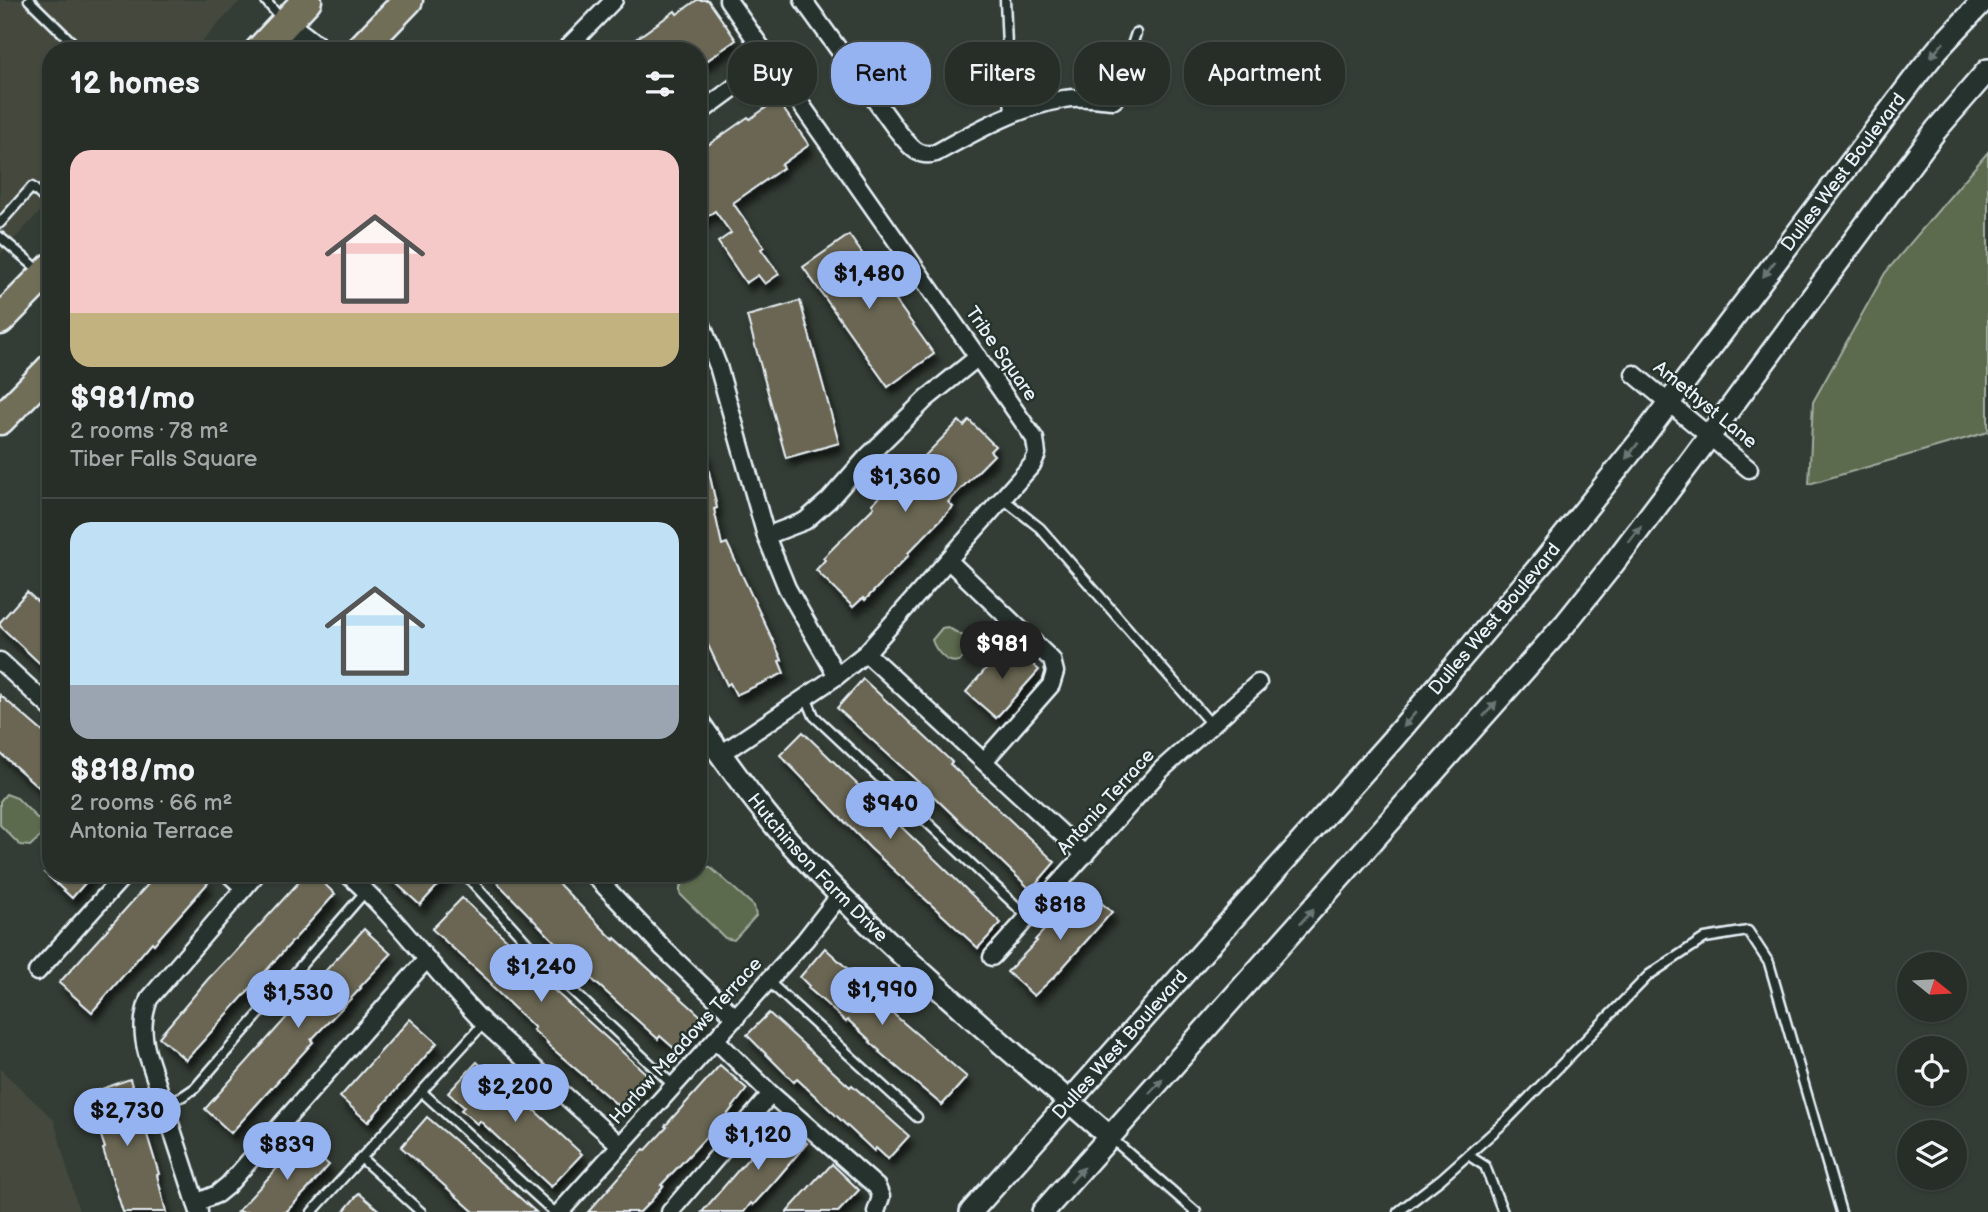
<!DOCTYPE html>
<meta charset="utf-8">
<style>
body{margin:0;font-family:"Balsamiq Sans",sans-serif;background:#2f3630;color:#f1f3f6;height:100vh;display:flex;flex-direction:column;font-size:26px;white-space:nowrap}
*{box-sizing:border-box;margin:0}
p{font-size:23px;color:#a4a8a8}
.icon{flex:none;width:38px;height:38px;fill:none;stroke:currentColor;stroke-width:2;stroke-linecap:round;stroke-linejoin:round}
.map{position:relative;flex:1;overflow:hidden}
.drawer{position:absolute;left:42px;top:42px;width:665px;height:840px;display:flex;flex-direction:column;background:#272e28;border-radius:28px;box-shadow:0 2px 5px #0004,0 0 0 2px #434a45}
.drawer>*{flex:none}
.banner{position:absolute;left:728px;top:42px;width:665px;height:63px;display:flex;gap:14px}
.needle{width:46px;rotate:108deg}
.controls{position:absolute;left:1897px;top:952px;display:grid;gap:14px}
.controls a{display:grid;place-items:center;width:70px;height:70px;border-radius:50%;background:#272e28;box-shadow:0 2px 5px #0004,0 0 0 2px #434a45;font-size:35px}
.price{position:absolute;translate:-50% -60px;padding:0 16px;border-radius:24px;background:#95b2f1;color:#111;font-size:23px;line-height:46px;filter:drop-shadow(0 2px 4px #0008)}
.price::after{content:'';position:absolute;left:50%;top:42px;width:21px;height:16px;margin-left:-10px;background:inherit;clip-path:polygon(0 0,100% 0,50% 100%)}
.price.current{background:#222;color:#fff}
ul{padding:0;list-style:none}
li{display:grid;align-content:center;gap:14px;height:371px;padding:0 28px}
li+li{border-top:2px solid #434a45}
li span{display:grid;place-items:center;height:217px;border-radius:21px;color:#555}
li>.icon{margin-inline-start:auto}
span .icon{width:126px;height:126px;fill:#fffc;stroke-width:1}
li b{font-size:30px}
h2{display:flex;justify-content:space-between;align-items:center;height:84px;padding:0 28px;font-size:30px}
.chip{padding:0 24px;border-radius:28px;background:#272e28;box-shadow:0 2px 5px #0004,0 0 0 2px #434a45;font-size:24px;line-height:63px}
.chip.current{background:#95b2f1;color:#111}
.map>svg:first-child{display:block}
.built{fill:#44493e}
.green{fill:#5b6b4d;stroke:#a2aea2;stroke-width:2}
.building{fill:#6a6653;stroke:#e8f1f8;stroke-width:2;filter:url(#shadow)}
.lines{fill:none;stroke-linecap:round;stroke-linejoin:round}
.lane-casing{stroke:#e8f1f8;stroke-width:13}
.street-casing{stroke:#e8f1f8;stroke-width:21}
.secondary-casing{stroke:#e8f1f8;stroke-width:26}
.highway-casing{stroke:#e8f1f8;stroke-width:33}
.lane{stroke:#26332d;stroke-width:8}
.street{stroke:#26332d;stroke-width:16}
.secondary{stroke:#26332d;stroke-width:21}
.highway{stroke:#716e59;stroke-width:28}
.oneway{fill:#6a7674}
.labels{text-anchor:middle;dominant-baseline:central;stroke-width:5;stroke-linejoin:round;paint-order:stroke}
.street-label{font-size:19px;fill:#e8f1f8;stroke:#26332d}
</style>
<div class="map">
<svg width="1988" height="1212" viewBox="0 0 1988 1212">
<defs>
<filter id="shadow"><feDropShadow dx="4.5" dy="8" stdDeviation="3.5" flood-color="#0009"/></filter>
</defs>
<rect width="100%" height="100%" fill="#343d35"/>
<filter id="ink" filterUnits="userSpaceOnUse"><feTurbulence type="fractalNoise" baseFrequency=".0143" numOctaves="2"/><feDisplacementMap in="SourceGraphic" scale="14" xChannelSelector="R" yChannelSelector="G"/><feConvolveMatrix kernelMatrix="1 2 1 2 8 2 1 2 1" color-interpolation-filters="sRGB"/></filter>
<g filter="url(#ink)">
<!-- built -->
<g class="built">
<polygon points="0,0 241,0 193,51 51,51 51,200 0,254"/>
<polygon points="0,1069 54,1120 79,1212 0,1212"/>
</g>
<!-- green -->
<g class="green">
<polygon points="1988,152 1988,432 1809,484 1813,402 1885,273"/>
<path d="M947,627L967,638L972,649C968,653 964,660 958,661C946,665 935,649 932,640L942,628Z"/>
<polygon points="6,794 17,798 41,822 41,836 30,846 20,845 0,825 0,801"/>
<polygon points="701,866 710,867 754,906 756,916 734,940 725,938 680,894 680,887 693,873 698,873 698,869"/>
</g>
<!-- building -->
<g class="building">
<polygon points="697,0 708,0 736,40 698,67 698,51 619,51 675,11 677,14"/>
<polygon points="777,100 809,145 781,165 783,168 733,203 764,247 761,249 779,274 765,284 758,275 746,283 718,242 731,233 715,211 698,223 698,152 748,117 750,119"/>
<polygon points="849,235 934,354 888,387 803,267"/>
<polygon points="800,301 839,443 786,458 747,316"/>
<polygon points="969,420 995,446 990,451 994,455 948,502 953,507 908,553 909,555 865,600 863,598 853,607 816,570 825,560 823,558 874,507 872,504 911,465 913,468 959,421 964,426"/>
<polygon points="704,449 717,508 714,509 722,545 727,543 782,660 779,661 784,673 736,695 730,683 727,685 698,624 698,450"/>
<polygon points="27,592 51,614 51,674 0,626 0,622"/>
<polygon points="1008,643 1039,670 996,718 966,692"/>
<polygon points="863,679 952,762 950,764 1055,862 1031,890 926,789 837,708"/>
<polygon points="0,695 51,739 51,798 0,753"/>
<polygon points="803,732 1001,923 978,948 870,848 780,755"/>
<polygon points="45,873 94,873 72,898"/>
<polygon points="158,873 197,873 208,883 154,944 152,942 92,1012 59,983"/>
<polygon points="307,873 313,873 335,894 186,1060 159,1037 208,979 228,958 229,959"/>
<polygon points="385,873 449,873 420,905"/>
<polygon points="488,873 548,873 614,940 615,938 703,1018 675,1049 660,1036 658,1039 584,972"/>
<polygon points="1084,888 1112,912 1056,975 1034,996 1007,972 1037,941 1035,940 1056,917 1063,910 1065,912"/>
<polygon points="462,898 521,953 520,954 549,982 547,984 650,1077 622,1109 547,1044 548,1043 533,1030 535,1028 491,986 492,984 432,929"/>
<polygon points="364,929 391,954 360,987 361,988 311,1040 313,1042 231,1133 205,1109 295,1008 293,1006"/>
<polygon points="825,948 886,1004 884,1006 967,1077 942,1105 879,1052 880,1051 870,1042 871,1041 848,1020 846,1022 822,1000 808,988 809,986 800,977"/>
<polygon points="769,1013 850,1087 852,1085 909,1136 888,1159 876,1148 874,1151 797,1079 794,1082 747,1035"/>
<polygon points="410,1019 437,1043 368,1122 340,1097"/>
<polygon points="477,1062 507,1089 509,1087 582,1154 551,1187 480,1121 477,1124 461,1110 464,1107 448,1093"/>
<polygon points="720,1065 747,1089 726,1116 661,1185 663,1186 652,1200 640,1212 588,1212 644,1149 646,1150 667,1127 665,1126"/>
<polygon points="130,1079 159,1174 157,1175 166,1212 123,1212 103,1149 105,1148 87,1094"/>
<polygon points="427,1117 453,1139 536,1212 474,1212 401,1147"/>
<polygon points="783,1123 807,1143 775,1181 753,1205 751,1203 744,1212 702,1212 771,1132 773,1135"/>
<polygon points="302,1141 329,1165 308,1189 286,1212 237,1212"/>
<polygon points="832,1164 859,1190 838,1212 787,1212 820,1175 821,1176"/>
<polygon points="359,1193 381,1212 343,1212"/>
</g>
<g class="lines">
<defs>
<g id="lane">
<polyline points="29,0 81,51"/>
<polyline points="265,0 283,21"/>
<polyline points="1005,0 1010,116"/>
<polyline points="1114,100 1136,33"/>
<polyline points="0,223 32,187 51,205"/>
<polyline points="0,237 40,271"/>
<polyline points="1002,498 1040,528 1211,724"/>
<polyline points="806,697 814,716 1029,918"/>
<polyline points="464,873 557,976 674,1086"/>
<polyline points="768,981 917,1117"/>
<polyline points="422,1092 554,1212"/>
<polyline points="165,1103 183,1096 195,1088 365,892"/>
<polyline points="1110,1137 1196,1212"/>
<polyline points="1468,1155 1485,1166 1503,1212"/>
<polyline points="361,1158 421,1212"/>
<polyline points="312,1212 484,1023"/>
<polyline points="1398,1212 1441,1179 1506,1121 1649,975 1705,938 1748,931 1769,963 1841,1212"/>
</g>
<g id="street">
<path d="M803,0L896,129C908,143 916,159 936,153C976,131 1018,107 1064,99C1080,96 1097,99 1114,100"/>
<polyline points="564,51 614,0"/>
<polyline points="698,114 770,61"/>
<polyline points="698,315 718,366 766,536 787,588 837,676"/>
<polyline points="1634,374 1749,469"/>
<polyline points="766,536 805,521 829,500 867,457 926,399 978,357"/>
<polyline points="948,560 1052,660 1055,672 1051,685 984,761"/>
<polyline points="866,653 1085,855"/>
<polyline points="0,661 51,708"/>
<polyline points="721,754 837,676 866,653 1032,465 1037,454 1035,439 728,0"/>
<polyline points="228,873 244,888"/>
<path d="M346,873C398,917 436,975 484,1023L620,1145"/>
<polyline points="592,873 663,948 736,1018"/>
<polyline points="992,957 1161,770 1258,683"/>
<polyline points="37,972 126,873"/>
<polyline points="716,1040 771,1094 877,1187 881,1197 876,1212"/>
<polyline points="196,1203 217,1194 228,1185 427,959"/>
<path d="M199,1212L147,1053C142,1033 142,1018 149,999L257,873"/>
<polyline points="560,1212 805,940 840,895"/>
<polyline points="670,1212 771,1094"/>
</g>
<g id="secondary">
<polyline points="285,23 322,51"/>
<path id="s1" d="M698,722C725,761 754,801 785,837C883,946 1000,1041 1110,1137"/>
<path id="s2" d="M971,1212L1392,740L1544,561L1640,441L1920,71L1938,49L1984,0"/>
<polyline points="1043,1212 1565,624 1613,564 1691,461 1901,177 1936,130 1988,70"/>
</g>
<g id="highway">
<polyline points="259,51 307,0"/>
<polyline points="359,51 408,0"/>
<polyline points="0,320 51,268"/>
<polyline points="0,420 51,368"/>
</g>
</defs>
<!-- lane casing -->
<use href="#lane" class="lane-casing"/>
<!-- street casing -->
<use href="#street" class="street-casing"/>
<!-- secondary casing -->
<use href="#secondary" class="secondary-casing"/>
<!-- highway casing -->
<use href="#highway" class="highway-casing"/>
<!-- lane -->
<use href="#lane" class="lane"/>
<!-- street -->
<use href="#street" class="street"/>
<!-- secondary -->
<use href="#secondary" class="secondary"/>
<!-- highway -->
<use href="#highway" class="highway"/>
</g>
<!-- one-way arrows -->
<defs><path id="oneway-solid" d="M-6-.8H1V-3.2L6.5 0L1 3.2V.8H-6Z" transform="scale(1.75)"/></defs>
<g class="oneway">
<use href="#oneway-solid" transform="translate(1937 50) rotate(131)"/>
<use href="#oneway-solid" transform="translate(1769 269) rotate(127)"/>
<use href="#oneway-solid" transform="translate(1632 451) rotate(128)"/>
<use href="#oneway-solid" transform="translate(1635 534) rotate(-53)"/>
<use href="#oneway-solid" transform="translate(1490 709) rotate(-49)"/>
<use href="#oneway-solid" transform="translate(1409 720) rotate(131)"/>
<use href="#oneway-solid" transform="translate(1307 916) rotate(-48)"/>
<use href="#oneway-solid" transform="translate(1156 1086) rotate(-48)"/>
<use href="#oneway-solid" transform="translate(1077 1175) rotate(-48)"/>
</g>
</g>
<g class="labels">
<!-- street labels -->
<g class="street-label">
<text stroke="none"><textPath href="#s2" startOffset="1358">Dulles West Boulevard</textPath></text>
<text transform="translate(1001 354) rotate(55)">Tribe Square</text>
<text transform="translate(1705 405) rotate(39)">Amethyst Lane</text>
<text stroke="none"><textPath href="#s2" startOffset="791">Dulles West Boulevard</textPath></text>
<text transform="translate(1106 802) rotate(-48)">Antonia Terrace</text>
<text stroke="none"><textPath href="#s1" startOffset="189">Hutchinson Farm Drive</textPath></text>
<text transform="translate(686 1041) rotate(-48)">Harlow Meadows Terrace</text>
<text stroke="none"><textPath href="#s2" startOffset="224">Dulles West Boulevard</textPath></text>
</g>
</g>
</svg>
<div class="controls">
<a><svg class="needle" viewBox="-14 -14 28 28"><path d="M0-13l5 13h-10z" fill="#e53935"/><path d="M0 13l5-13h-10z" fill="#a4a8a8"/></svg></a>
<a><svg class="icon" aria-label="locate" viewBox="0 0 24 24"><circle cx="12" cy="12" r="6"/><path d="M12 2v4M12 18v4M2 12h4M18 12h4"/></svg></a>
<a><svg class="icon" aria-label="layers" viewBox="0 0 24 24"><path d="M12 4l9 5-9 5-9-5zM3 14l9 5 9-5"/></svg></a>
</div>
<b class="price" style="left:869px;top:311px">$1,480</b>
<b class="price" style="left:905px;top:514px">$1,360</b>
<b class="price current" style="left:1002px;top:681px">$981</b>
<b class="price" style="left:890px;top:841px">$940</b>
<b class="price" style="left:1060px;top:942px">$818</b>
<b class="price" style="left:541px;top:1004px">$1,240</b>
<b class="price" style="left:882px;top:1027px">$1,990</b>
<b class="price" style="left:298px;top:1030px">$1,530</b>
<b class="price" style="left:515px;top:1124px">$2,200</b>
<b class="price" style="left:127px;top:1148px">$2,730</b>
<b class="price" style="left:758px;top:1172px">$1,120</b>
<b class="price" style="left:287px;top:1182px">$839</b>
<div class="banner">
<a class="chip">Buy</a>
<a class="chip current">Rent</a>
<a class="chip">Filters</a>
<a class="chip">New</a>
<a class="chip">Apartment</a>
</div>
<section class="drawer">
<h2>12 homes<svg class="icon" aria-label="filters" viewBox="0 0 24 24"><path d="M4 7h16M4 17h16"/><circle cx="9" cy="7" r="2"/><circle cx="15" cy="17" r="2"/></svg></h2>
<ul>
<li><span style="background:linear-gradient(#f6c9c9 75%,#c2b280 0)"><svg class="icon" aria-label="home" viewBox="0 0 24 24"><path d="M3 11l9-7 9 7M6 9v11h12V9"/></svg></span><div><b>$981/mo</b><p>2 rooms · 78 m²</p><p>Tiber Falls Square</p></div></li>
<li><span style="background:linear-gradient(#bfe0f5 75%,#9aa5b1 0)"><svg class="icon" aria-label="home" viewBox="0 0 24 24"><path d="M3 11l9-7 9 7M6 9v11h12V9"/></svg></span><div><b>$818/mo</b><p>2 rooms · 66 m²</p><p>Antonia Terrace</p></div></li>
</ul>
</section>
</div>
